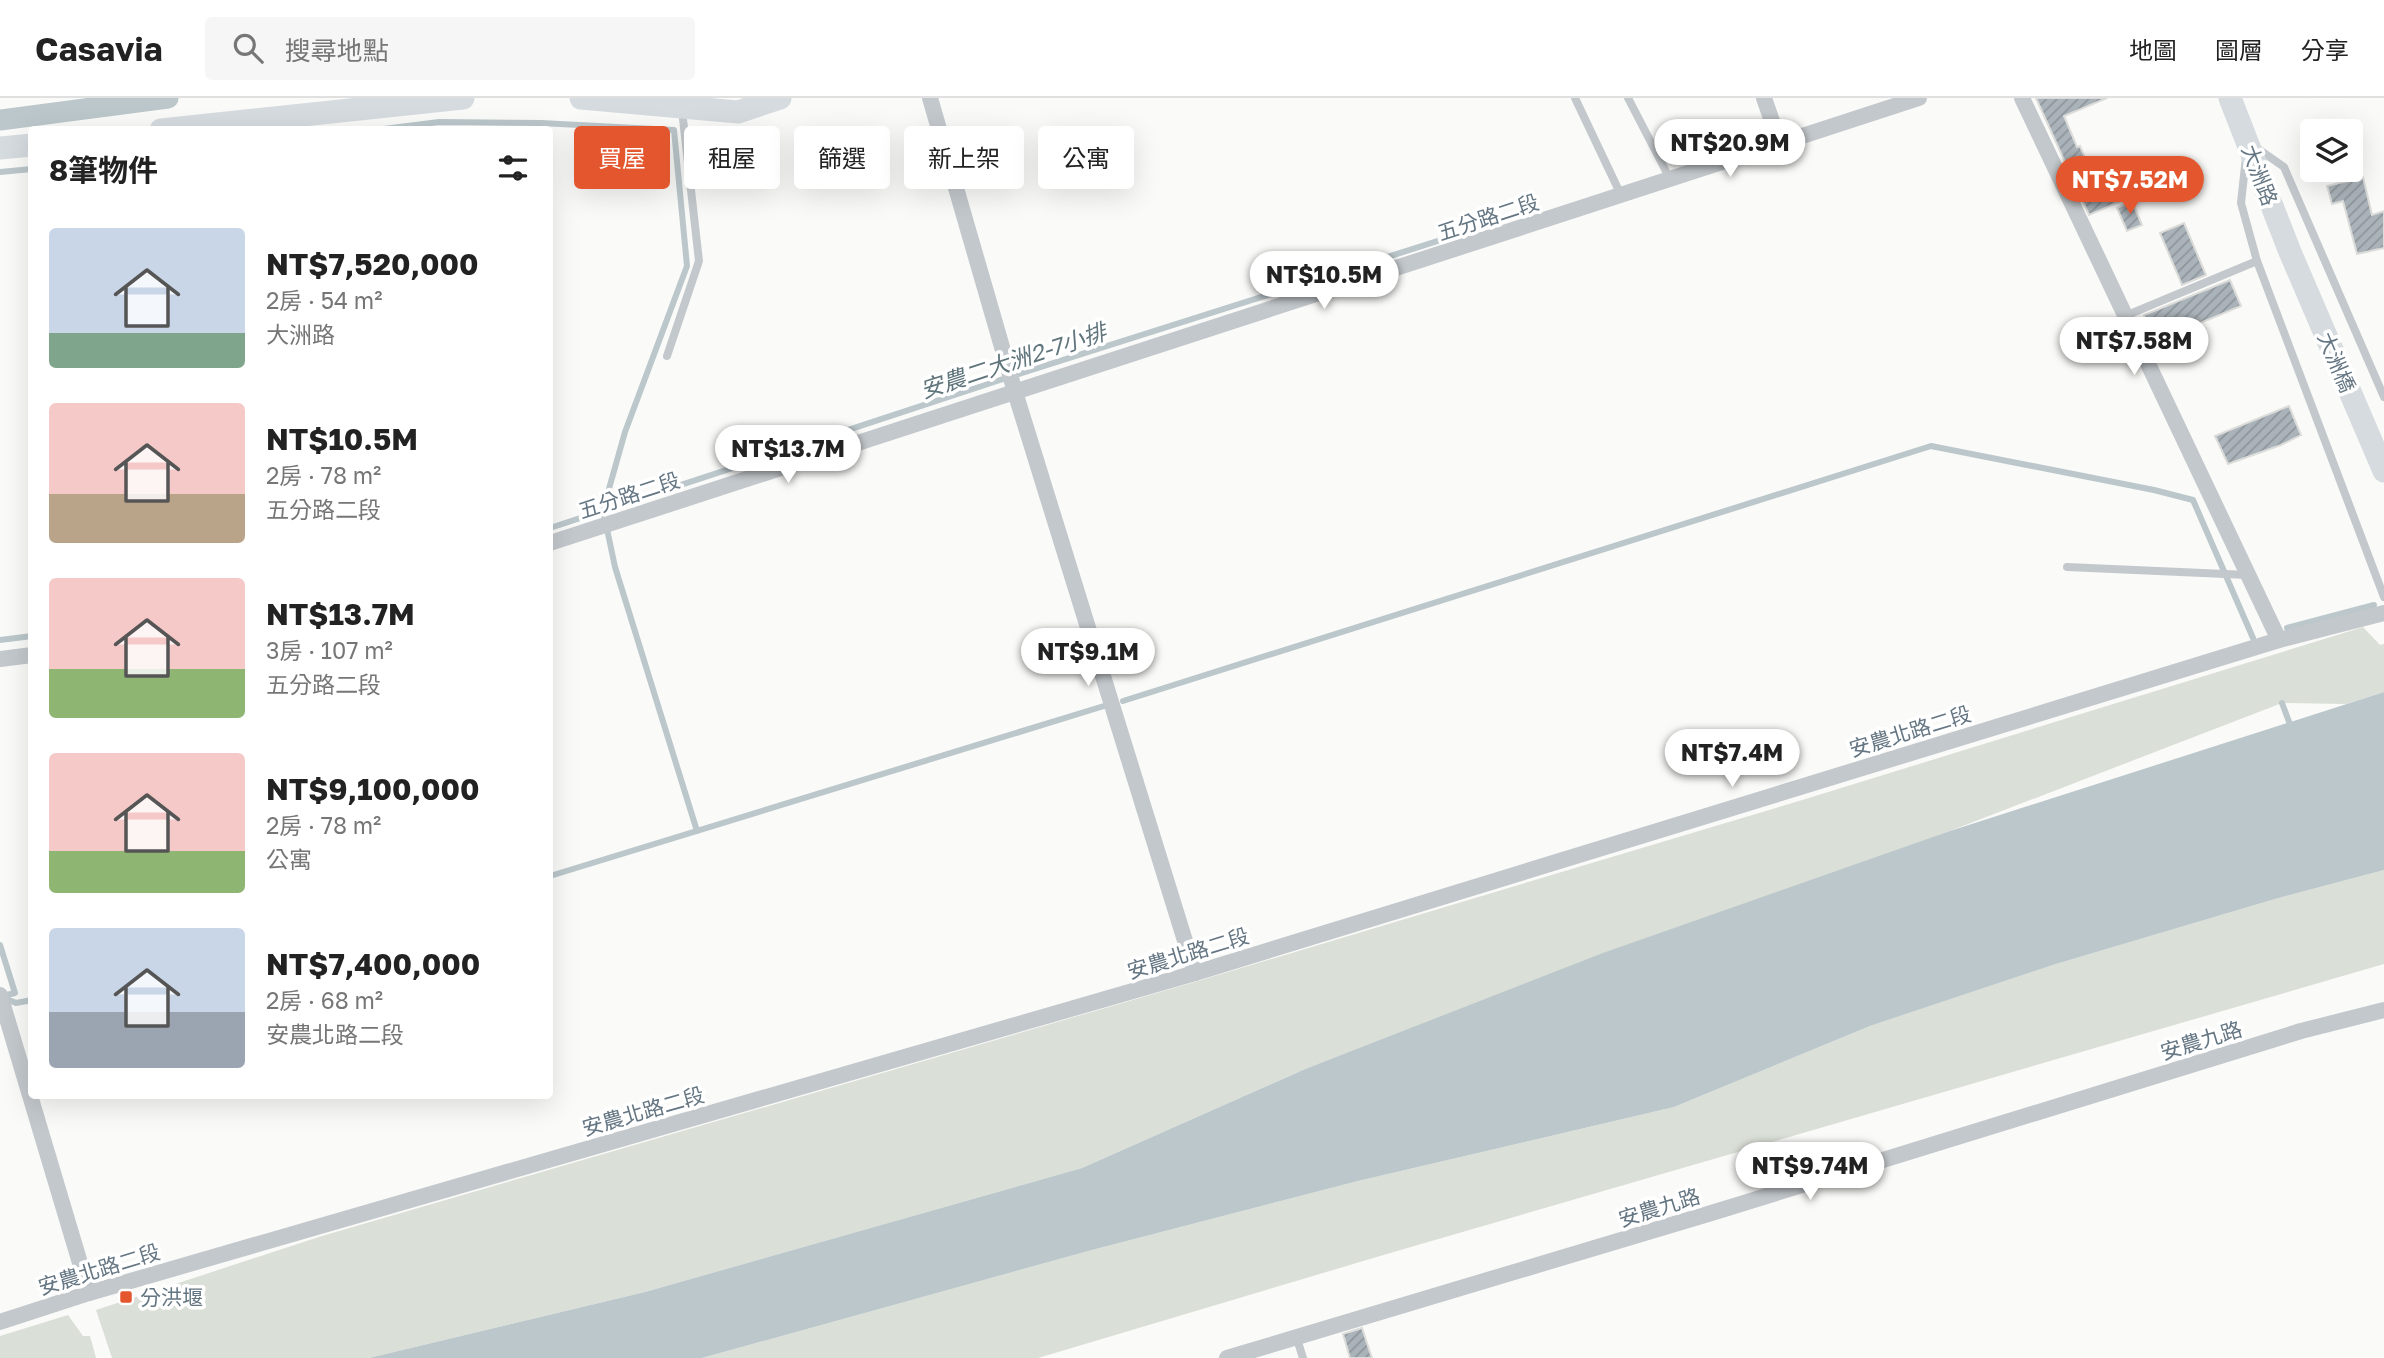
<!DOCTYPE html>
<html lang="zh-TW">
<meta charset="utf-8">
<style>
body{margin:0;font-family:"Golos Text","Noto Sans TC",sans-serif;background:#f6f6f6;color:#222;height:100vh;display:flex;flex-direction:column;font-size:26px;white-space:nowrap}
*{box-sizing:border-box;margin:0}
p{font-size:23px;color:#767676}
.icon{flex:none;width:38px;height:38px;fill:none;stroke:currentColor;stroke-width:2;stroke-linecap:round;stroke-linejoin:round}
.map{position:relative;flex:1;overflow:hidden}
.panel{position:absolute;left:28px;top:28px;width:525px;height:973px;display:flex;flex-direction:column;background:#fff;border-radius:7px;box-shadow:0 7px 28px #0002}
.panel>*{flex:none}
.banner{position:absolute;left:574px;top:28px;width:665px;height:63px;display:flex;gap:14px}
.buttons{position:absolute;left:2300px;top:21px;display:grid;gap:14px}
.buttons a{display:grid;place-items:center;width:63px;height:63px;border-radius:7px;background:#fff;box-shadow:0 7px 28px #0002;font-size:35px}
.price{position:absolute;translate:-50% -60px;padding:0 16px;border-radius:24px;background:#fff;color:#222;font-size:23px;line-height:46px;filter:drop-shadow(0 2px 4px #0008)}
.price::after{content:'';position:absolute;left:50%;top:42px;width:21px;height:16px;margin-left:-10px;background:inherit;clip-path:polygon(0 0,100% 0,50% 100%)}
.price.current{background:#e4572e;color:#fff}
ul{padding:0;list-style:none}
li{display:flex;align-items:center;gap:21px;height:175px;padding:0 21px}
li span{display:grid;place-items:center;flex:none;width:196px;height:140px;border-radius:7px;color:#555}
li>.icon{margin-inline-start:auto}
span .icon{width:84px;height:84px;fill:#fffc;stroke-width:1}
li b{font-size:30px}
h2{display:flex;justify-content:space-between;align-items:center;height:84px;padding:0 21px;font-size:30px}
.chip{padding:0 24px;border-radius:7px;background:#fff;box-shadow:0 7px 28px #0002;font-size:24px;line-height:63px}
.chip.current{background:#e4572e;color:#fff}
header{display:flex;align-items:center;gap:42px;box-sizing:border-box;height:98px;padding:0 35px;background:#fff;border-bottom:2px solid #e0e0e0}
header strong{font-size:33px}
nav{display:flex;gap:38px;margin-inline-start:auto;font-size:24px}
.search{width:490px;height:63px;background:#f6f6f6;display:flex;align-items:center;gap:18px;box-sizing:border-box;padding:0 24px;border-radius:7px;color:#767676;font-size:26px}
.map>svg:first-child{display:block}
.green{fill:#dadfd7}
.water{fill:#bbc7cb}
.lines{fill:none;stroke-linecap:round;stroke-linejoin:round}
.stream{stroke:#bbc7cb;stroke-width:6}
.canal{stroke:#bbc7cb;stroke-width:21}
.building{fill:url(#building-hatch);stroke:#dcdcda;stroke-width:2}
.lane{stroke:#c3c8cc;stroke-width:8}
.street{stroke:#c3c8cc;stroke-width:16}
.secondary{stroke:#d6dbdf;stroke-width:23}
.poi-dot{fill:#e4572e;stroke:#fff;stroke-width:2.5}
.labels{text-anchor:middle;dominant-baseline:central;stroke-width:7;stroke-linejoin:round;paint-order:stroke}
.street-label{font-size:21px;fill:#657683;stroke:#fff}
.poi-label{font-size:21px;fill:#657683;stroke:#fff;text-anchor:start}
.water-label{font-size:23px;font-style:italic;fill:#60757c;stroke:#fff}
</style>
<header>
<strong>Casavia</strong>
<div class="search"><svg class="icon" aria-label="search" viewBox="0 0 24 24"><circle cx="10" cy="10" r="6"/><path d="M15 15l6 6"/></svg>搜尋地點</div>
<nav><a>地圖</a><a>圖層</a><a>分享</a></nav>
</header>
<div class="map">
<svg width="2384" height="1260" viewBox="0 0 2384 1260">
<defs>
<pattern id="building-hatch" width="6" height="6" patternUnits="userSpaceOnUse" patternTransform="scale(1.75)"><rect width="6" height="6" fill="#aab3b9"/><path d="M-1 1l2-2M0 6l6-6M5 7l2-2" fill="none" stroke="#8e969c"/></pattern>
</defs>
<rect width="100%" height="100%" fill="#fafaf8"/>
<!-- green -->
<g class="green">
<polygon points="2363,529 2380,547 2384,546 2384,594 2346,606 2282,605 1950,733 1303,972 1082,1070 645,1194 369,1260 112,1260 96,1212 322,1138 1198,883 1799,703"/>
<polygon points="2384,772 2384,866 1380,1158 1038,1260 702,1260 1092,1152 1358,1083 1674,1009 1870,928 2056,866 2275,801"/>
<polygon points="68,1217 83,1238 90,1238 96,1260 0,1260 0,1238"/>
</g>
<!-- water -->
<polygon class="water" points="2384,594 2384,772 2275,801 2056,866 1870,928 1674,1009 1358,1083 1092,1152 702,1260 369,1260 645,1194 1082,1070 1303,972 1603,855 1950,733"/>
<g class="lines">
<!-- stream -->
<g class="stream">
<polyline points="376,32 439,24 541,25 674,32 687,168 625,334 603,412 615,469 697,733"/>
<polyline points="0,74 32,71"/>
<polyline points="550,430 1000,282 1488,127"/>
<polyline points="2287,530 2374,507"/>
<polyline points="0,542 32,538"/>
<polyline points="1123,603 1931,348 2154,392 2193,402 2253,540"/>
<polyline points="2282,605 2291,629"/>
<polyline points="550,778 1104,608"/>
<polyline points="0,847 15,895 2,898"/>
<polyline points="2,899 16,905 32,902"/>
</g>
<!-- canal -->
<polyline class="canal" points="0,22 168,0"/>
</g>
<!-- building -->
<g class="building">
<polygon points="2036,0 2107,0 2064,18 2077,49 2080,48 2097,89 2113,81 2120,81 2128,100 2089,117"/>
<polygon points="2363,79 2372,117 2384,113 2384,150 2357,156 2343,103 2332,106 2327,88"/>
<polygon points="2132,103 2142,127 2127,133 2117,110"/>
<polygon points="2184,125 2206,177 2182,187 2160,135"/>
<polygon points="2230,182 2241,208 2155,244 2144,217"/>
<polygon points="2289,308 2301,337 2281,347 2228,366 2215,338"/>
<polygon points="1362,1230 1372,1260 1350,1260 1343,1236"/>
</g>
<g class="lines">
<!-- lane -->
<g class="lane">
<polyline points="1575,0 1621,97"/>
<polyline points="1628,0 1670,81"/>
<polyline points="2254,48 2284,69 2384,299"/>
<polyline points="2246,59 2241,105 2257,163 2384,499"/>
<polyline points="2125,218 2257,163"/>
<polyline points="667,258 699,163 682,12"/>
<polyline points="2067,469 2248,477"/>
<polyline points="1297,1241 1303,1260"/>
</g>
<!-- street -->
<g class="street">
<polyline points="930,0 1015,294 1195,875"/>
<polyline points="1764,0 1780,46"/>
<polyline points="2022,0 2279,542"/>
<polyline points="550,445 1919,0"/>
<polyline points="0,561 32,557"/>
<polyline points="0,897 89,1195"/>
<polyline points="0,1224 89,1195 1195,875 2279,542 2384,515"/>
<polyline points="1227,1260 1718,1113 2301,933 2384,912"/>
</g>
<!-- secondary -->
<g class="secondary">
<polyline points="581,0 738,14 780,0"/>
<polyline points="2230,0 2290,154 2384,373"/>
<polyline points="161,32 463,0"/>
<polyline points="0,50 32,47"/>
</g>
</g>
<!-- markers -->
<rect class="poi-dot" x="119" y="1192" width="14" height="14" rx="3.5"/>
<g class="labels">
<!-- street labels -->
<g class="street-label">
<text transform="translate(2260 77) rotate(69)">大洲路</text>
<text transform="translate(1488 119) rotate(-18)">五分路二段</text>
<text transform="translate(2337 264) rotate(67)">大洲橋</text>
<text transform="translate(629 397) rotate(-18)">五分路二段</text>
<text transform="translate(1910 633) rotate(-17)">安農北路二段</text>
<text transform="translate(1188 855) rotate(-17)">安農北路二段</text>
<text transform="translate(2201 942) rotate(-17)">安農九路</text>
<text transform="translate(643 1013) rotate(-16)">安農北路二段</text>
<text transform="translate(1659 1109) rotate(-17)">安農九路</text>
<text transform="translate(99 1171) rotate(-17)">安農北路二段</text>
</g>
<!-- poi labels -->
<g class="poi-label">
<text x="140" y="1199">分洪堰</text>
</g>
<!-- water labels -->
<g class="water-label">
<text transform="translate(1013 262) rotate(-18)">安農二大洲2-7小排</text>
</g>
</g>
</svg>
<div class="buttons">
<a><svg class="icon" aria-label="layers" viewBox="0 0 24 24"><path d="M12 4l9 5-9 5-9-5zM3 14l9 5 9-5"/></svg></a>
</div>
<b class="price" style="left:1730px;top:81px">NT$20.9M</b>
<b class="price current" style="left:2130px;top:118px">NT$7.52M</b>
<b class="price" style="left:1324px;top:213px">NT$10.5M</b>
<b class="price" style="left:2134px;top:279px">NT$7.58M</b>
<b class="price" style="left:788px;top:387px">NT$13.7M</b>
<b class="price" style="left:1088px;top:590px">NT$9.1M</b>
<b class="price" style="left:1732px;top:691px">NT$7.4M</b>
<b class="price" style="left:1810px;top:1104px">NT$9.74M</b>
<div class="banner">
<a class="chip current">買屋</a>
<a class="chip">租屋</a>
<a class="chip">篩選</a>
<a class="chip">新上架</a>
<a class="chip">公寓</a>
</div>
<section class="panel">
<h2>8筆物件<svg class="icon" aria-label="filters" viewBox="0 0 24 24"><path d="M4 7h16M4 17h16"/><circle cx="9" cy="7" r="2"/><circle cx="15" cy="17" r="2"/></svg></h2>
<ul>
<li><span style="background:linear-gradient(#c9d6e8 75%,#7fa58c 0)"><svg class="icon" aria-label="home" viewBox="0 0 24 24"><path d="M3 11l9-7 9 7M6 9v11h12V9"/></svg></span><div><b>NT$7,520,000</b><p>2房 · 54 m²</p><p>大洲路</p></div></li>
<li><span style="background:linear-gradient(#f6c9c9 65%,#b9a48a 0)"><svg class="icon" aria-label="home" viewBox="0 0 24 24"><path d="M3 11l9-7 9 7M6 9v11h12V9"/></svg></span><div><b>NT$10.5M</b><p>2房 · 78 m²</p><p>五分路二段</p></div></li>
<li><span style="background:linear-gradient(#f6c9c9 65%,#8fb573 0)"><svg class="icon" aria-label="home" viewBox="0 0 24 24"><path d="M3 11l9-7 9 7M6 9v11h12V9"/></svg></span><div><b>NT$13.7M</b><p>3房 · 107 m²</p><p>五分路二段</p></div></li>
<li><span style="background:linear-gradient(#f6c9c9 70%,#8fb573 0)"><svg class="icon" aria-label="home" viewBox="0 0 24 24"><path d="M3 11l9-7 9 7M6 9v11h12V9"/></svg></span><div><b>NT$9,100,000</b><p>2房 · 78 m²</p><p>公寓</p></div></li>
<li><span style="background:linear-gradient(#c9d6e8 60%,#9aa5b1 0)"><svg class="icon" aria-label="home" viewBox="0 0 24 24"><path d="M3 11l9-7 9 7M6 9v11h12V9"/></svg></span><div><b>NT$7,400,000</b><p>2房 · 68 m²</p><p>安農北路二段</p></div></li>
</ul>
</section>
</div>
